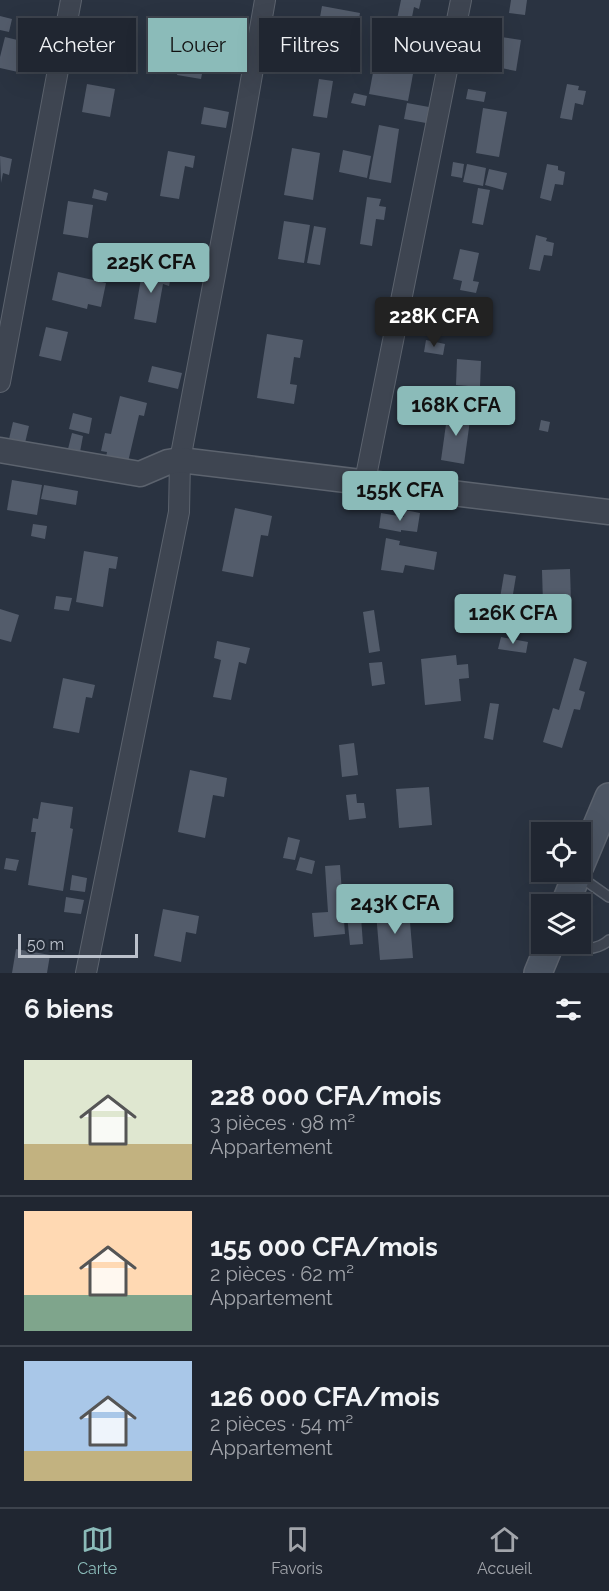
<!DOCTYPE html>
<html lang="fr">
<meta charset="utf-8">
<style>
body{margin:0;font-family:Raleway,sans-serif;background:#2d323d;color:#f1f3f6;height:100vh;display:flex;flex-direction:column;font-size:22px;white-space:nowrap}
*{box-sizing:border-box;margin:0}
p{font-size:20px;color:#a2a5ab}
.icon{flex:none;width:33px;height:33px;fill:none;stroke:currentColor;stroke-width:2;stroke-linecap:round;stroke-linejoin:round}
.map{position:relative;height:973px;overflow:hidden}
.side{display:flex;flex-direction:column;background:#202631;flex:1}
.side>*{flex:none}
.hud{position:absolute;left:18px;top:18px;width:573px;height:54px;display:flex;gap:12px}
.tools{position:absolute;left:531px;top:822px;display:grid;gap:12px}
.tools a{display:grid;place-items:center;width:60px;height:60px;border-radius:0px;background:#202631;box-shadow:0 6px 24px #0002,0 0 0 2px #3d434d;font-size:30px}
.scale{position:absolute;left:18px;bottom:15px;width:120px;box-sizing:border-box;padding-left:6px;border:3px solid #bbc1cb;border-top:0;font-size:16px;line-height:21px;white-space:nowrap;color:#bbc1cb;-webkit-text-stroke:4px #222a36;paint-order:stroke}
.price{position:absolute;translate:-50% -51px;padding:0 14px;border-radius:6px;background:#8bbbb9;color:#111;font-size:20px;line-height:39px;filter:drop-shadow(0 2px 3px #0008)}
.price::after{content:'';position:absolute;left:50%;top:36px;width:18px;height:14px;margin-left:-9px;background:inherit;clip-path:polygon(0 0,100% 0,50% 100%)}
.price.current{background:#222;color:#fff}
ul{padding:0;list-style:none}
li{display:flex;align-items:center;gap:18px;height:150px;padding:0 24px}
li+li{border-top:2px solid #3d434d}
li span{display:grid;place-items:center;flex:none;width:168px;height:120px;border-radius:0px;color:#555}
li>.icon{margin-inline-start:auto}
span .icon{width:72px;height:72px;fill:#fffc;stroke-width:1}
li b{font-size:26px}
h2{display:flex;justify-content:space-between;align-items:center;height:72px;padding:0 24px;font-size:26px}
.tag{padding:0 21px;border-radius:0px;background:#202631;box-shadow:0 6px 24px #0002,0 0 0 2px #3d434d;font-size:21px;line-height:54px}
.tag.current{background:#8bbbb9;color:#111}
.dock{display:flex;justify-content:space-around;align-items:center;height:84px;border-top:2px solid #3d434d;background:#202631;font-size:16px;color:#a2a5ab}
.dock a{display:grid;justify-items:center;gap:3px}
.dock .current{color:#8bbbb9}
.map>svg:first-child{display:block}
.building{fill:#535c6b}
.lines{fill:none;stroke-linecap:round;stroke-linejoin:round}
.service-casing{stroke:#5c636e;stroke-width:12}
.minor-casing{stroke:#5c636e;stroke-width:22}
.tertiary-casing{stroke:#5c636e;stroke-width:27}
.secondary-casing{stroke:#5c636e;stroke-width:30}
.service{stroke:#3e4551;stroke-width:9}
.minor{stroke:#3e4551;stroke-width:20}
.tertiary{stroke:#3e4551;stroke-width:24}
.secondary{stroke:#4c5563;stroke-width:27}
</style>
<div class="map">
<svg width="609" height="973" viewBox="0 0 609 973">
<rect width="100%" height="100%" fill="#2a3341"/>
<!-- building -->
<g class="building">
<polygon points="401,0 421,0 419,9 414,7 410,27 396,24"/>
<polygon points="511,0 527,0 525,15 509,13"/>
<polygon points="322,6 360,13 357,31 342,29 338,50 315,45"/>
<polygon points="0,16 12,19 9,32 0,30"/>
<polygon points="185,30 216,36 214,50 207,48 201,79 177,75"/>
<polygon points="5,37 34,44 27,74 0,68 0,57"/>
<polygon points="501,37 521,40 516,71 496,67"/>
<polygon points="377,51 416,58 408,101 369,94"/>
<polygon points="319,79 333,81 327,118 313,116"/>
<polygon points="87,84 115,89 110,117 82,112"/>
<polygon points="567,84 579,86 578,90 586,91 583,105 575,103 572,120 560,118"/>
<polygon points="468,89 486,92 484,102 466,99"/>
<polygon points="354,93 367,96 365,106 351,103"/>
<polygon points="407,103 429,107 426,123 404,119"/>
<polygon points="204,107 229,112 226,128 201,124"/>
<polygon points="483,108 507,112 499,157 476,153"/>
<polygon points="379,125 399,129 391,183 369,179"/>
<polygon points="292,148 320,153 313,200 284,195"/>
<polygon points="343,150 371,156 367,178 339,172"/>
<polygon points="168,151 195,156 193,168 185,166 179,199 160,196"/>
<polygon points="0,156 12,159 9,175 3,173 1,183"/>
<polygon points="453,162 464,164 462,178 451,176"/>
<polygon points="467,164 486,168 483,186 463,182"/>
<polygon points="547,164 558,166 558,170 565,172 563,185 555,184 551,201 540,198"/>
<polygon points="489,169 507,173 503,190 485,185"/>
<polygon points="478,188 490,190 483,225 472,223"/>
<polygon points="94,189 108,193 106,201 92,198"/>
<polygon points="367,197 381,199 379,206 386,207 384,220 376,219 372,246 360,244"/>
<polygon points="68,201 93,205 88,238 63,234"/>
<polygon points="284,221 310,225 304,263 278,259"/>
<polygon points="314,226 326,228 320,265 307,263"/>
<polygon points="536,235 547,238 546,241 554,243 552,256 544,255 540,271 529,269"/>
<polygon points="460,249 479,253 473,281 479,282 476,293 460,290 462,281 453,279"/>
<polygon points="143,267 172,272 169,286 163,284 156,323 134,319"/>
<polygon points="58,272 106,283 101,307 88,304 87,309 52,300"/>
<polygon points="46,327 68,332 61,361 39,356"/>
<polygon points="267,334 303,340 300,358 294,357 290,384 297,385 294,404 257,398"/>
<polygon points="426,340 445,344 443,355 424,352"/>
<polygon points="457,359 481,361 480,387 456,385"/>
<polygon points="152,366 182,373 178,389 148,382"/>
<polygon points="120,396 147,403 144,416 139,415 128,462 106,457 107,452 101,451 105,433 111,434"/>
<polygon points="448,410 471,413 464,464 441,460"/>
<polygon points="73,413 92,418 89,434 69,429"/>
<polygon points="541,420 550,422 548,432 539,430"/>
<polygon points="13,422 29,426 25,443 9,439"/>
<polygon points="72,433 83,436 80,452 68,449"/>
<polygon points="12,480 42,485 37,515 7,510"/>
<polygon points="44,485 78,491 76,505 41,499"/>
<polygon points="235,508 272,516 268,536 261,535 253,577 222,571"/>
<polygon points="405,510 420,513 417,532 401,530 401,532 379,528 381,513 404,517"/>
<polygon points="33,524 47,526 45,539 31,536"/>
<polygon points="386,538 400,541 399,545 437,552 434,570 405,565 403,573 381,570"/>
<polygon points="84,551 118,557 116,569 109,568 103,607 76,602"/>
<polygon points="570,569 571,603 543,604 542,570"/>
<polygon points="504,574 516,576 512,600 500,598"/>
<polygon points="56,596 72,598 69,611 54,609"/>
<polygon points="0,609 19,615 11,642 0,639"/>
<polygon points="374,610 380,651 369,653 363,612"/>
<polygon points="501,637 528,642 526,653 498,649"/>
<polygon points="217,641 250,648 246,664 239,662 231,700 213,697 221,660 214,658"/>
<polygon points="456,655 457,665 468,664 469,678 459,679 461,701 425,705 421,659"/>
<polygon points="574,658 587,662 579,690 585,692 580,710 574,709 562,748 543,742 553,708 559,710"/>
<polygon points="382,662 385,684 372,686 369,663"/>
<polygon points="63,678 95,685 92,698 86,697 79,733 53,728"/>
<polygon points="490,703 499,704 493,740 484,738"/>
<polygon points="354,743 358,775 342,777 339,745"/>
<polygon points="190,770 227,778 224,797 213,795 205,838 178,832"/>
<polygon points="429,787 432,825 399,828 396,789"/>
<polygon points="356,794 357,803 364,803 366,818 349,820 346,795"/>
<polygon points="41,802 73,807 70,828 73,829 63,891 28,885 36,832 31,832 33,818 38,819"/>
<polygon points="288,837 300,840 295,860 283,858"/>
<polygon points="300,857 315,861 312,874 296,870"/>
<polygon points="6,858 19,860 16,871 4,869"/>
<polygon points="340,865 345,934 314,937 312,913 328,912 325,866"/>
<polygon points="72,875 87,878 85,892 70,890"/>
<polygon points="66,897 84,900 81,914 64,912"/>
<polygon points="360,904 363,944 350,945 346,905"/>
<polygon points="163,909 199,916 196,934 186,932 181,962 154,956"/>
<polygon points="409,910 413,958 380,960 376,913"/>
<polygon points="16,949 50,955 47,973 12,973"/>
</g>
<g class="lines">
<defs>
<g id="service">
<polyline points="579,876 609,897"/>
<path d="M551,950C569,949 596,953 609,940"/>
</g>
<g id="minor">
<polyline points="0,382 71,0"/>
<polyline points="365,481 461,0"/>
<polyline points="86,973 179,512 180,460 242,132 265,0"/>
</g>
<polyline id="tertiary" points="0,450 140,474 168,462 180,460 609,512"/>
<g id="secondary">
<polyline points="580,866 609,797"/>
<polyline points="565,904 578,872"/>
<polyline points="538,973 550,944"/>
</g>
</defs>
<!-- service casing -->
<use href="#service" class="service-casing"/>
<!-- minor casing -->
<use href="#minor" class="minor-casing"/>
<!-- tertiary casing -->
<use href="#tertiary" class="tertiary-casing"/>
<!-- secondary casing -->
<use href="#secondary" class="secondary-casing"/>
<!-- service -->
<use href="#service" class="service"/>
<!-- minor -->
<use href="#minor" class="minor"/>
<!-- tertiary -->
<use href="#tertiary" class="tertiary"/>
<!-- secondary -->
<use href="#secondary" class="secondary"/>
</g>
</svg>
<div class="tools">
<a><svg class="icon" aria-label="locate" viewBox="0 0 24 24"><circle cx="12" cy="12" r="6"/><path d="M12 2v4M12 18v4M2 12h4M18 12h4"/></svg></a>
<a><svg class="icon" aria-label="layers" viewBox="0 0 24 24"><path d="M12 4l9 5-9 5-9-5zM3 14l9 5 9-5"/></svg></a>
</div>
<div class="scale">50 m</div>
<b class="price" style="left:151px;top:294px">225K CFA</b>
<b class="price current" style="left:434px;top:348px">228K CFA</b>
<b class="price" style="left:456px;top:437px">168K CFA</b>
<b class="price" style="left:400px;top:522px">155K CFA</b>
<b class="price" style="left:513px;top:645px">126K CFA</b>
<b class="price" style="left:395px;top:935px">243K CFA</b>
<div class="hud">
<a class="tag">Acheter</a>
<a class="tag current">Louer</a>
<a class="tag">Filtres</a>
<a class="tag">Nouveau</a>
</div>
</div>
<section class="side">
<h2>6 biens<svg class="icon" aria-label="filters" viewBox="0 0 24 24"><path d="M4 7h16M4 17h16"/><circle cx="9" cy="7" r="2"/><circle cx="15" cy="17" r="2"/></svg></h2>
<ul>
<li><span style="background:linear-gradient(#dfe7d0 70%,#c2b280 0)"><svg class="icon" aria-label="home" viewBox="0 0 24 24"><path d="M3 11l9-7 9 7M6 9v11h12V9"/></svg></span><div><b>228 000 CFA/mois</b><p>3 pièces · 98 m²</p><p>Appartement</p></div></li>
<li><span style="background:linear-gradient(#ffd9b3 70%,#7fa58c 0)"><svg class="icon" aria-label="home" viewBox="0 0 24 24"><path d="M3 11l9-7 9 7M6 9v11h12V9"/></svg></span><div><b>155 000 CFA/mois</b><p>2 pièces · 62 m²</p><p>Appartement</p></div></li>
<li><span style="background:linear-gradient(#a9c7e8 75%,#c2b280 0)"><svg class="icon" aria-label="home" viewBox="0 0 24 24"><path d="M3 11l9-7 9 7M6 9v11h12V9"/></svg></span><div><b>126 000 CFA/mois</b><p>2 pièces · 54 m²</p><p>Appartement</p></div></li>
</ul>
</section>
<nav class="dock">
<a class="current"><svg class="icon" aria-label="map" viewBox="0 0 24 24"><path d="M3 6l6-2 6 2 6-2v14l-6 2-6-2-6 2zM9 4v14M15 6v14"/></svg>Carte</a>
<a><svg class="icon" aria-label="saved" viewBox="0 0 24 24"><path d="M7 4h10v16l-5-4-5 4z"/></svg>Favoris</a>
<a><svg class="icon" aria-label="home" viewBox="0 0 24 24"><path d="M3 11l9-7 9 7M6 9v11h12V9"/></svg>Accueil</a>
</nav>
